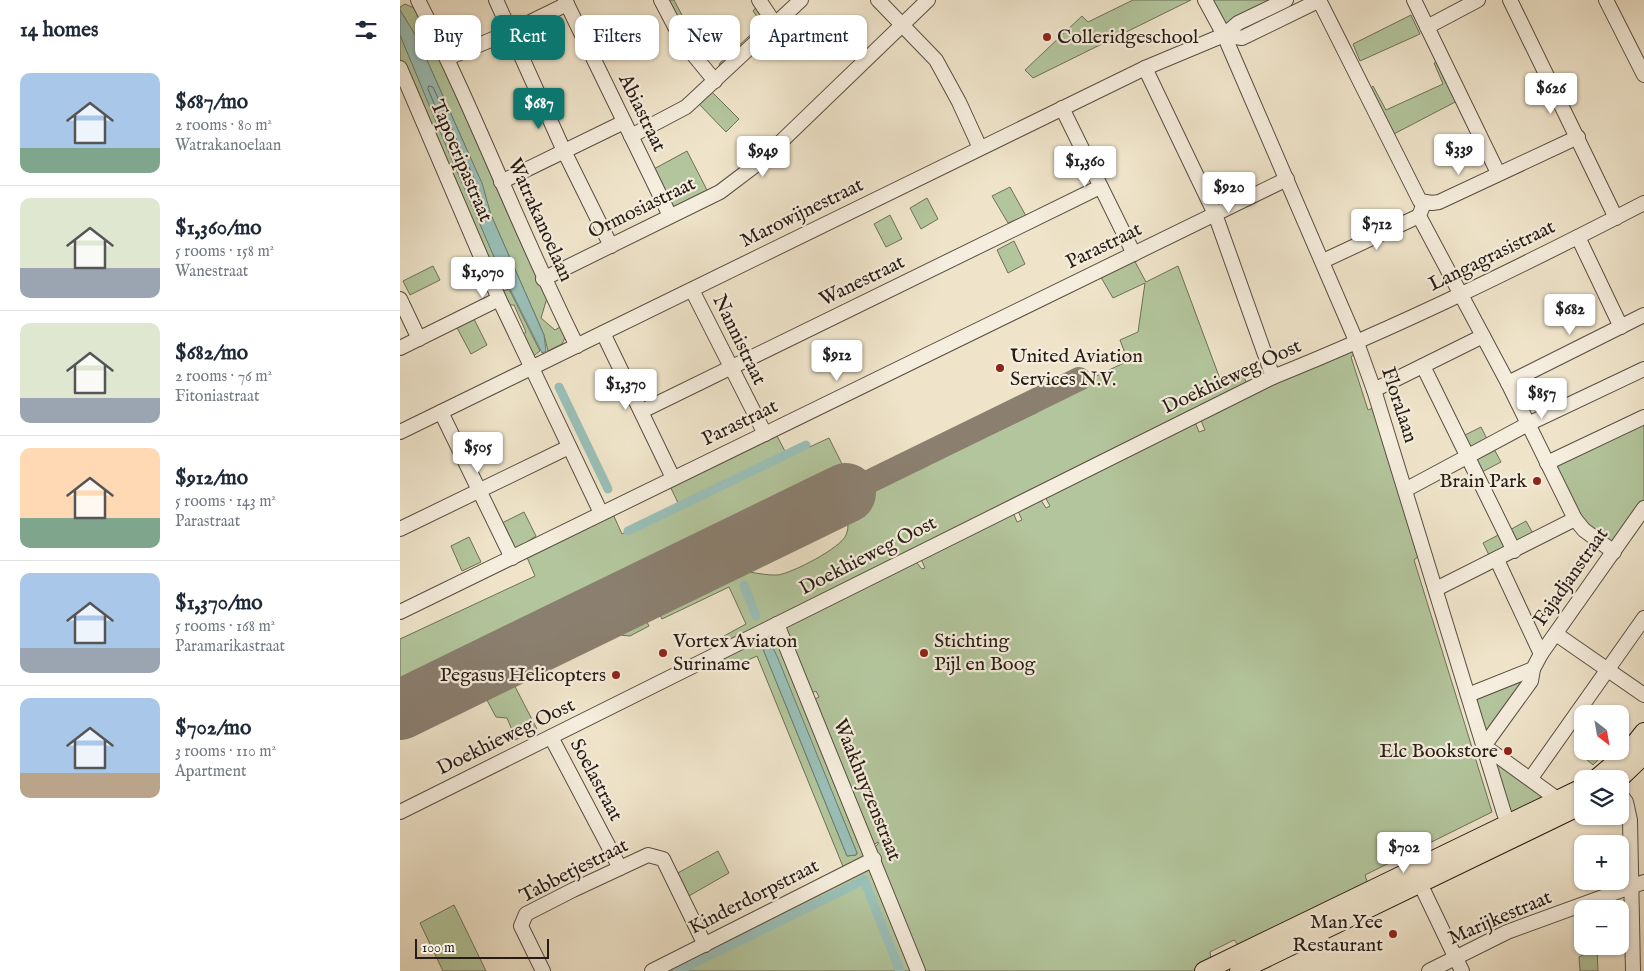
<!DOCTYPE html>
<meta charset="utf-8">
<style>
body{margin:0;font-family:"IM FELL English",serif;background:#f6f6f7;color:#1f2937;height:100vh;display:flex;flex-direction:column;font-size:19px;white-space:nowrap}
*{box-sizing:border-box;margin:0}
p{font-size:16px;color:#747a83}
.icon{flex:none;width:28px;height:28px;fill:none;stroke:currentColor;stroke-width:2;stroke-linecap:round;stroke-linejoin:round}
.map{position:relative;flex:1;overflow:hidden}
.panel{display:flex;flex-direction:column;background:#fff;width:400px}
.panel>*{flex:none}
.hud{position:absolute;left:15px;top:15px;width:475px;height:45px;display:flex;gap:10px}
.needle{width:32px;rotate:149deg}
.fabs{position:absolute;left:1174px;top:705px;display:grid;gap:10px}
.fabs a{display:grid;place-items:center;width:55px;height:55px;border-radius:10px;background:#fff;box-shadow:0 1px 4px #0004;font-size:25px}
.scale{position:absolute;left:15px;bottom:12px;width:134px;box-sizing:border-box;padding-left:5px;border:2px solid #271c15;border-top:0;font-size:14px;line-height:18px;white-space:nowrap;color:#271c15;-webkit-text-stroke:4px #f5eddd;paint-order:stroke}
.price{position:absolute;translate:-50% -42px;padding:0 11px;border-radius:5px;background:#fff;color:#222;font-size:16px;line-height:32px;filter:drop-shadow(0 1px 2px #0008)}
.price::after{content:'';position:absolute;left:50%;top:30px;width:15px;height:11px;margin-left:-8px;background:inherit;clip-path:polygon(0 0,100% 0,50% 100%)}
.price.selected{background:#0f766e;color:#fff}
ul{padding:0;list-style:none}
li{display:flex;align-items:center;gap:15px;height:125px;padding:0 20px}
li+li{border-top:1px solid #e0e1e3}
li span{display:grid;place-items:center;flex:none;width:140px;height:100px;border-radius:10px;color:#555}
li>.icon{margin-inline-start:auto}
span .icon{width:60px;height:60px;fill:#fffc;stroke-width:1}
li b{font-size:21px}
h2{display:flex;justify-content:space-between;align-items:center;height:60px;padding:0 20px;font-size:21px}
.chip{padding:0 18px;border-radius:10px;background:#fff;box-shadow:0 1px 4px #0004;font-size:18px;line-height:45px}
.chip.selected{background:#0f766e;color:#fff}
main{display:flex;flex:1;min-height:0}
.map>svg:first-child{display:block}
.green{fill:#b3c59c;stroke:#6d7058;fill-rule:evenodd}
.water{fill:#9abfb7;stroke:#6c7e76}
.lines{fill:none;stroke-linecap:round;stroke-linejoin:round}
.shore{stroke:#606e66;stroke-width:1}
.canal{stroke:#9abfb7;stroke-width:9}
.taxiway{stroke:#8b8070;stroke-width:24}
.runway{stroke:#8b8070;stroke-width:60}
.minor-casing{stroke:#594e42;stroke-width:16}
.major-casing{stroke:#271c15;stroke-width:20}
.minor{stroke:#f5eddd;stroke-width:14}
.major{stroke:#efe4ca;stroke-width:18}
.poi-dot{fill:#8f2418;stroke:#f5eddd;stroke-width:2}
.labels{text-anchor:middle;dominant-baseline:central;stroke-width:4.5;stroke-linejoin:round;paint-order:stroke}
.poi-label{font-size:20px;fill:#271c15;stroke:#f5eddd;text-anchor:start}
.street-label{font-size:20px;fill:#271c15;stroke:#f5eddd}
</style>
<main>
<section class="panel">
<h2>14 homes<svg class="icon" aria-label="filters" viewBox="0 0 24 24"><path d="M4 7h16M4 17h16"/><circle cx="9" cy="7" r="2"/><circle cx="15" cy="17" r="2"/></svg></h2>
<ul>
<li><span style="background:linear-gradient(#a9c7e8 75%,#7fa58c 0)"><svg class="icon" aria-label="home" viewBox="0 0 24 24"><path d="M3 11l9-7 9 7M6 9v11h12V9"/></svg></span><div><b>$687/mo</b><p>2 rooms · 80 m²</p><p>Watrakanoelaan</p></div></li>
<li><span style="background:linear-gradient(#dfe7d0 70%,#9aa5b1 0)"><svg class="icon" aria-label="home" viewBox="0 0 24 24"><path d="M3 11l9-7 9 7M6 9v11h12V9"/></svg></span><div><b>$1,360/mo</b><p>5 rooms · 158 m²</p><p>Wanestraat</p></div></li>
<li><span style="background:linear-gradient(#dfe7d0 75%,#9aa5b1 0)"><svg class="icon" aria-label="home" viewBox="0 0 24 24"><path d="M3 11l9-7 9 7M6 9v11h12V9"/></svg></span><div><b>$682/mo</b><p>2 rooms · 76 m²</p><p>Fitoniastraat</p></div></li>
<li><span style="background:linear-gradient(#ffd9b3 70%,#7fa58c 0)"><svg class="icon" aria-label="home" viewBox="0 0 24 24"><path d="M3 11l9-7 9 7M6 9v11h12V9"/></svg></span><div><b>$912/mo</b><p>5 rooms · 143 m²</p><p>Parastraat</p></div></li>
<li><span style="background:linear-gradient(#a9c7e8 75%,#9aa5b1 0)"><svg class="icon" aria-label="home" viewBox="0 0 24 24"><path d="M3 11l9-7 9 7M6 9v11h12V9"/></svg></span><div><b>$1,370/mo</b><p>5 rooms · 168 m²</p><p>Paramarikastraat</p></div></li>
<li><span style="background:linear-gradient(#a9c7e8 75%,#b9a48a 0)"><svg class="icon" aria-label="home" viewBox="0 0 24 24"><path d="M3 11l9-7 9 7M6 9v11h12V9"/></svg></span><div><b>$702/mo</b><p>3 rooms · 110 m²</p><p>Apartment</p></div></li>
</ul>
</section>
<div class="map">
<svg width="1244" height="971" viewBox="0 0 1244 971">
<rect width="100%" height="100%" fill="#efe4ca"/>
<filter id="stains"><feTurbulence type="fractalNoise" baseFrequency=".004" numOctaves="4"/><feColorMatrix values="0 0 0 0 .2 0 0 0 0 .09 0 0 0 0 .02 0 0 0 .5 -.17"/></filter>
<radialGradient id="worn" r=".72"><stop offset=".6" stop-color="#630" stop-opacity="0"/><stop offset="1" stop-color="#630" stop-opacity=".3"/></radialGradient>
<!-- green -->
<g class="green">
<polygon points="265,0 274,0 293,36 286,40"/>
<polygon points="733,0 791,0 633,78 625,70 682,16 688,22"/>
<polygon points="809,0 876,0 829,24 825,23"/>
<path d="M5,4L14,8L19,14C65,108 101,205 147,298L141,318L155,330L160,327L165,338L162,344L148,351L144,335L91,215L81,183L63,141L17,38L0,10V7Z"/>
<polygon points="358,5 368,24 317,72 320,63 362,24 353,11"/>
<polygon points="1011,15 1020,34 960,61 953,44"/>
<polygon points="0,35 98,266 95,267 92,260 87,262 0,59"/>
<polygon points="1040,60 1059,100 990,136 968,91 973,86 986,110 1043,84 1034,63"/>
<polygon points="311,91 339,119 326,132 298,103"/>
<polygon points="287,151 308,192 277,208 273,207 252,170"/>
<polygon points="610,187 626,216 608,223 592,196"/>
<polygon points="527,198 538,219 521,229 510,208"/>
<polygon points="490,215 502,239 486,247 474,224"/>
<polygon points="614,241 625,264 608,273 597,250"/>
<path d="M733,258L746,282L778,266L823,387L843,376L848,385L328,645L324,636L346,624L329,587L262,619L253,602C274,592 297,577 320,571C338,567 359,576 378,575C392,573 441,548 446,535C450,526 447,517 445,508L458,498L638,412L635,405L728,361L720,340L738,332L745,283L713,298L699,274Z"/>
<polygon points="33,266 40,280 10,295 3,281"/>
<polygon points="109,289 140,351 131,358 121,336 126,332 114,305 107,305 101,292"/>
<polygon points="73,317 87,345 71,354 56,326"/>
<polygon points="949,345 956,353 951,357 968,410 975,407 1020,555 1014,560 1092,812 965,875 969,887 839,946 834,940 810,952 811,959 796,971 523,971 473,849 478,844 478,842 473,845 411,701 419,697 416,691 412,693 385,628 516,562 522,569 525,568 521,559 613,512 617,522 622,520 618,511 641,500 646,508 650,506 645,497 795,422 799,432 805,430 800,418"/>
<polygon points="1244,420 1244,502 1211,544 1185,526 1152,464"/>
<polygon points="1081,427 1089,443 1077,449 1069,447 1063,436"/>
<polygon points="375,432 388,457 429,438 444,468 0,683 0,639 135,576 126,555 212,512 222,534 280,507 269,484"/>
<polygon points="1093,447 1101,462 1080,473 1075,457"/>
<polygon points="124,512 136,536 118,548 113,547 100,524"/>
<polygon points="1126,521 1135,537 1119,545 1108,531"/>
<polygon points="1102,533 1109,546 1091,559 1083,543"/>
<polygon points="69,537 81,562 62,571 51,546"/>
<polygon points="240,609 249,626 230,636 209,634 203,627"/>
<path d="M365,634L377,637L467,855L444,869L357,656L326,670L319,657ZM372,646L457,853L456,855L447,856L363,649Z"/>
<polygon points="109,675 137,729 109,743 106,737 112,730 107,718 96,717 81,689"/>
<polygon points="1128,677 1086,738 1075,700 1077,697"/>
<polygon points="1182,748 1182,751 1205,753 1193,765 1179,753"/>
<polygon points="1096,762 1149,795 1110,813 1095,764"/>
<polygon points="318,851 329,873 287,897 276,874"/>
<polygon points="464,867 471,869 515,971 262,971"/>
<polygon points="54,905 86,971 43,971 20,923"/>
<polygon points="1197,948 1198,971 1180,971 1179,957"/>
</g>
<!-- water -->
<g class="water">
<polygon points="0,10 17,38 63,141 82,183 91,215 144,335 146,351 142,353 95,259 49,153 0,35"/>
<polygon points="364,646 372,646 377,656 457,853 456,855 447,856 363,649"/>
</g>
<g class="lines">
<!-- shore -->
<polygon class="shore" points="29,86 33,87 77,185 85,211 83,214 80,213 28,89"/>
<!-- canal -->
<g class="canal">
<polyline points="159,387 208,489"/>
<polyline points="228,531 406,445"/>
<polyline points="344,585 356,616"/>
<polyline points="278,971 464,880 500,971"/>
</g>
<!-- taxiway -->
<polyline class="taxiway" points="446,493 679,379"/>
<!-- runway -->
<polyline class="runway" points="0,710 446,493"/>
<defs>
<g id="minor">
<path d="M18,0C76,113 120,232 177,346"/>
<polyline points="96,0 164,151 211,246"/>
<polyline points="165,0 270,216"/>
<polyline points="261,0 283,42 315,81"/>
<polyline points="359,0 375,24"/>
<polyline points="478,0 536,60 559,102 580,148"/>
<polyline points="805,0 824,35 957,343 974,390 1104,813 1112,832"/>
<polyline points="919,0 1020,201 1032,203 1039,202 1178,137"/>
<polyline points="1014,0 1098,173"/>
<polyline points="1110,0 1216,218"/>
<polyline points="1206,0 1244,75"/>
<polyline points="1027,27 1078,0"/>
<polyline points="824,35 842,38 920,0"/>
<polyline points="48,58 112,31 167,4"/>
<polyline points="0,68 99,299 201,513"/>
<polyline points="745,68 815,214 873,377"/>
<polyline points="662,108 734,254"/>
<polyline points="231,136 286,107 401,0"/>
<polyline points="101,182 224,122"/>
<polyline points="1024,203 1019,216 1108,383 1175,519 1184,530 1214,552"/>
<polyline points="1178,237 1221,327"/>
<polyline points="923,261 1019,216"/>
<polyline points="143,279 320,192 361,161 528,0"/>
<polyline points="292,290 365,434"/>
<polyline points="0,299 19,339"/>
<polyline points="203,333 273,478"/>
<polyline points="0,348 99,299"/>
<polyline points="1023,366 1114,551"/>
<polyline points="1108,383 1244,315"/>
<polyline points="974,390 1083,336"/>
<polyline points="242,411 700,187"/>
<polyline points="41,412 112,558"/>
<polyline points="0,432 745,68 824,35 838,23 886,0"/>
<polyline points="1147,463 1244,417"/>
<polyline points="1005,490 1128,424 1244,369"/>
<polyline points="0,529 169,447"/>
<polyline points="1097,560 1141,654"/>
<polyline points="1036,589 1175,519"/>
<polyline points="0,612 887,179"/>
<polyline points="377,624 518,971"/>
<polyline points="1156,634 1244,695"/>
<polyline points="1133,669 1131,681 1084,746 1160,801"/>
<polyline points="1068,695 1133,669 1141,654 1244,508"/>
<polyline points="151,737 220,868"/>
<polyline points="1131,778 1244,618"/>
<polyline points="1220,794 1226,802 1230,820 1233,971"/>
<path d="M0,812L873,377C1000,326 1122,266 1244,203"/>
<polyline points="1016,875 1062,971"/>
<polyline points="143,971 121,926 126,914 173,890 248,855 263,859 305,945"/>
<polyline points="252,971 474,859"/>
<polyline points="1029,971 1107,932 1244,882"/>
</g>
<g id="major">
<polyline points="1196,779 1229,751 1244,732"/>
<polyline points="1219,779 1244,755"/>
<polyline points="804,971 1182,788"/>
<polyline points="839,971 1182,805"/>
</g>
</defs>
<!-- minor casing -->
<use href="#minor" class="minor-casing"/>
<!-- major casing -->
<use href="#major" class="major-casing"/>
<!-- minor -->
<use href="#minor" class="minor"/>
<!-- major -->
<use href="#major" class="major"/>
</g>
<!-- markers -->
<g class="poi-dot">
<circle cx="647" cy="37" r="5"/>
<circle cx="600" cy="368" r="5"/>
<circle cx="1137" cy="481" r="5"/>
<circle cx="263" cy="653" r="5"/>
<circle cx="524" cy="653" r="5"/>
<circle cx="216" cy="675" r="5"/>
<circle cx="1108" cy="751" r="5"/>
<circle cx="993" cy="934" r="5"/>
</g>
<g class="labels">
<!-- poi labels -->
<g class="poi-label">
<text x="657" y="37">Colleridgeschool</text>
<text x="610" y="356">United Aviation<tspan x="610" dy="23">Services N.V.</tspan></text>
<text x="1127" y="481" text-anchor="end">Brain Park</text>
<text x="273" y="641">Vortex Aviaton<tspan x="273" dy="23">Suriname</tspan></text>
<text x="534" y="641">Stichting<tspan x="534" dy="23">Pijl en Boog</tspan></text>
<text x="206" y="675" text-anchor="end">Pegasus Helicopters</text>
<text x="1098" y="751" text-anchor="end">Elc Bookstore</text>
<text x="983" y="922" text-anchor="end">Man Yee<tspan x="983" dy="23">Restaurant</tspan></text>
</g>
<!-- street labels -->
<g class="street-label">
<text transform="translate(242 113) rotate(64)">Abiastraat</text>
<text transform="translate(61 161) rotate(67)">Tapoeripastraat</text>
<text transform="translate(242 208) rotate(-26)">Ormosiastraat</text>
<text transform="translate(402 213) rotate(-26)">Marowijnestraat</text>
<text transform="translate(140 220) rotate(66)">Watrakanoelaan</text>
<text transform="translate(704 246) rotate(-26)">Parastraat</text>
<text transform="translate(1092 256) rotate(-26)">Langagrasistraat</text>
<text transform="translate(462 281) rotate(-26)">Wanestraat</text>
<text transform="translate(339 340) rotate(64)">Nannistraat</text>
<text transform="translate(832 377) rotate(-25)">Doekhieweg Oost</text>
<text transform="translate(999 405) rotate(72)">Floralaan</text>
<text transform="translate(340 423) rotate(-26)">Parastraat</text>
<text transform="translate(468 556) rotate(-27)">Doekhieweg Oost</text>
<text transform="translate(1171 577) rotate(-55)">Fajadjanstraat</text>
<text transform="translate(106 737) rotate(-26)">Doekhieweg Oost</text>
<text transform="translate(196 780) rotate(62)">Soelastraat</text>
<text transform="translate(467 790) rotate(68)">Waakhuyzenstraat</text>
<text transform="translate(174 871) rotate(-27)">Tabbetjestraat</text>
<text transform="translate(354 897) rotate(-27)">Kinderdorpstraat</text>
<text transform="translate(1100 918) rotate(-23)">Marijkestraat</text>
</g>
</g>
<rect width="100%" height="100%" filter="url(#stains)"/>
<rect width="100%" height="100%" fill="url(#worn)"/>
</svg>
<div class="fabs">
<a><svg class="needle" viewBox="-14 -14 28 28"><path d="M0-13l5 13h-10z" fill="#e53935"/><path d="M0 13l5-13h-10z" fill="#747a83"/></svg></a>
<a><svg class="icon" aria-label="layers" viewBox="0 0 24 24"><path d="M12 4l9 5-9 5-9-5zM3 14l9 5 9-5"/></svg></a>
<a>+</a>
<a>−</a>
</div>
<div class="scale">100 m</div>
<b class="price" style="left:1151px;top:115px">$626</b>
<b class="price selected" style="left:139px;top:130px">$687</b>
<b class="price" style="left:1059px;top:176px">$339</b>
<b class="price" style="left:363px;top:178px">$949</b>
<b class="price" style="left:685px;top:188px">$1,360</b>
<b class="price" style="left:829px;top:214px">$920</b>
<b class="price" style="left:977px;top:251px">$712</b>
<b class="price" style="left:83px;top:299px">$1,070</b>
<b class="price" style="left:1170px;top:336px">$682</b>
<b class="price" style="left:437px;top:382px">$912</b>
<b class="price" style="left:226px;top:411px">$1,370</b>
<b class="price" style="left:1142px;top:420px">$857</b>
<b class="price" style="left:78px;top:474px">$505</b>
<b class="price" style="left:1004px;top:874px">$702</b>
<div class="hud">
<a class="chip">Buy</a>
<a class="chip selected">Rent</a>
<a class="chip">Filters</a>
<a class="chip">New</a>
<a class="chip">Apartment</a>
</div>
</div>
</main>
